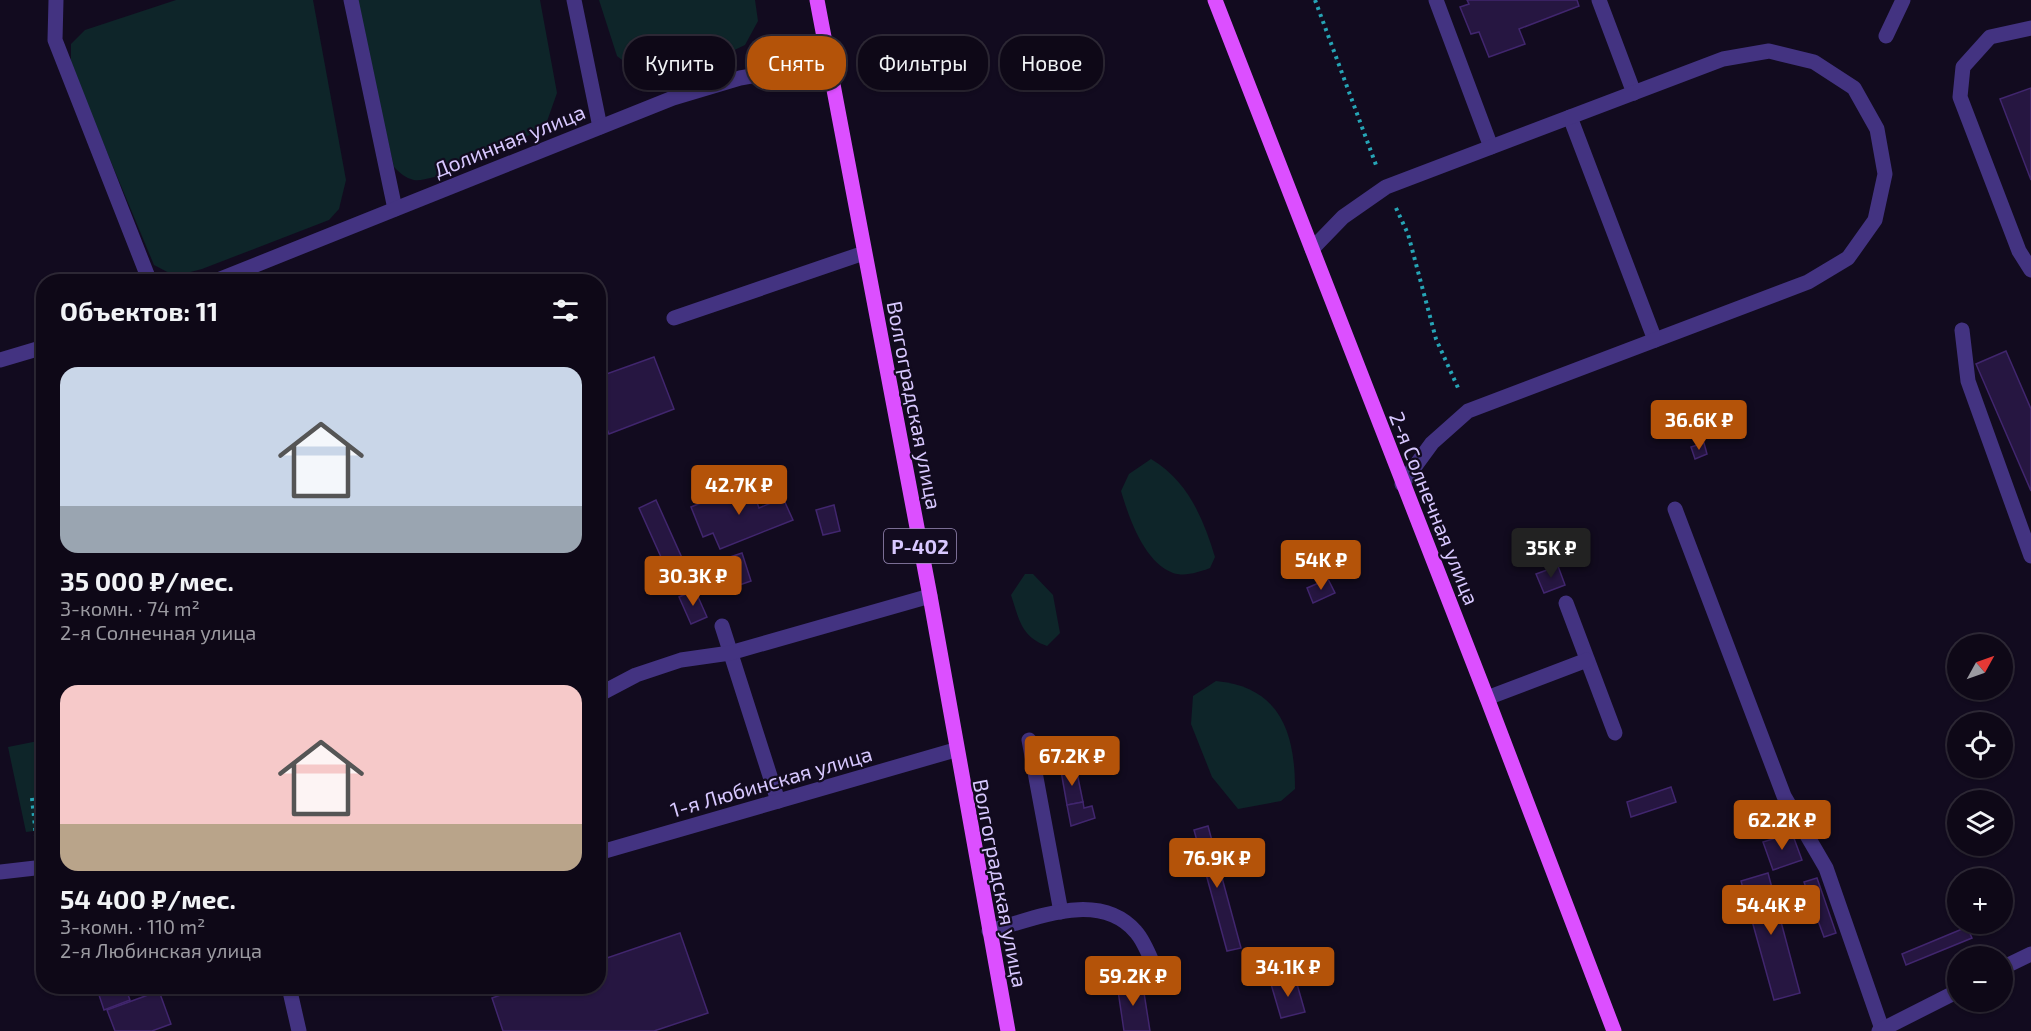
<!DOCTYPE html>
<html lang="ru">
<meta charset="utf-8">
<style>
body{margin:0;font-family:"Exo 2",sans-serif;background:#171120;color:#f1f3f6;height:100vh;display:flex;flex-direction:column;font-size:22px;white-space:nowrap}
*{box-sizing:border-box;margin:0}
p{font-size:20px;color:#9b9aa1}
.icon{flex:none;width:33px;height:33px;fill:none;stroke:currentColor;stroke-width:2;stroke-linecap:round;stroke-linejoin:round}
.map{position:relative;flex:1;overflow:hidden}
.side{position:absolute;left:36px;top:274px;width:570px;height:720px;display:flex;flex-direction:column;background:#0e0817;border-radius:24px;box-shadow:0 2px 4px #0004,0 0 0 2px #2e2936}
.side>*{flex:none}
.guide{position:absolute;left:624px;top:36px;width:570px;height:54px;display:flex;gap:12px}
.needle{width:39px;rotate:50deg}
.buttons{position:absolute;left:1947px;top:634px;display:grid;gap:12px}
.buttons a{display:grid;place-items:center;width:66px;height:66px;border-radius:50%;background:#0e0817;box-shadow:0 2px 4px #0004,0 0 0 2px #2e2936;font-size:30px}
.price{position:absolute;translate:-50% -51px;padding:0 14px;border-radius:6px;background:#b45309;color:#fff;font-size:20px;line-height:39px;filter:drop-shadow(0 2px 3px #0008)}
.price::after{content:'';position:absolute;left:50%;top:36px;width:18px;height:14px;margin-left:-9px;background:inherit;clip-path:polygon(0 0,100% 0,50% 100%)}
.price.selected{background:#222;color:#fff}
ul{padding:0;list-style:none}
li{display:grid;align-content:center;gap:12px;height:318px;padding:0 24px}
li span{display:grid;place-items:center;height:186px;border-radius:18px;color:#555}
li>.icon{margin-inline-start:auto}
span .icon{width:108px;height:108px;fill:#fffc;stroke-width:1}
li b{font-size:26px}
h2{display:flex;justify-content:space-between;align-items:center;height:72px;padding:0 24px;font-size:26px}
.tag{padding:0 21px;border-radius:24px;background:#0e0817;box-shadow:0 2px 4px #0004,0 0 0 2px #2e2936;font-size:21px;line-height:54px}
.tag.selected{background:#b45309;color:#fff}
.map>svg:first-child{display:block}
.green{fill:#0e2529}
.building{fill:#261641;stroke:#41266e;stroke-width:1.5}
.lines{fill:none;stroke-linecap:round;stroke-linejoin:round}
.path{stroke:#26a5b6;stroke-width:4;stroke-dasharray:3 4.5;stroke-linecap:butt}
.minor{stroke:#433381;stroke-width:15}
.major{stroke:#dc4fff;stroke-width:15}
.labels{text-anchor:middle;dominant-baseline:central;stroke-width:4.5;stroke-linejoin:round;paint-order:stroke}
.shield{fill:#120b1f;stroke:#9d8fbc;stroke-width:1.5}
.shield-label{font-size:20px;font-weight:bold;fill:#d8c8ff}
.street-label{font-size:21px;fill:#d8c8ff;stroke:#120b1f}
</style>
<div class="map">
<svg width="2031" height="1031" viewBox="0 0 2031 1031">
<rect width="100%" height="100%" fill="#120b1f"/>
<!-- green -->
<g class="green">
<polygon points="176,0 313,0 346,180 339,209 329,220 202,269 175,276 154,265 71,66 71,44 85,30"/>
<path d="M355,0H540L557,93L545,127C521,139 435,184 414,180C405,178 400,173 394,167Z"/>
<polygon points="599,0 755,0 758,21 745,45 669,81 640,74 617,56"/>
<path d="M1151,459C1188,481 1203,518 1215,557L1210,568C1199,572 1185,577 1173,573C1144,562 1129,518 1121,491L1129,474Z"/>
<path d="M1025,574H1033L1053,595L1060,633L1047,646C1021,637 1019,619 1011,595Z"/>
<path d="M1216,681C1280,687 1295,732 1295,789L1281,801L1238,809L1212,777L1191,724L1193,696Z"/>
<polygon points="43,740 43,830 26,832 8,747"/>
</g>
<!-- building -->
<g class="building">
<polygon points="1467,0 1577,0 1579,6 1519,29 1525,44 1489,57 1479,32 1471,34 1460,7 1469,4"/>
<polygon points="2031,88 2031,180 2000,99"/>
<polygon points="2006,351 2031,409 2031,491 1976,364"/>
<polygon points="654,357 674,409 609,434 598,407 598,377"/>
<polygon points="1704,443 1707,454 1695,459 1691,447"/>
<polygon points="750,483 759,508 783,498 793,520 720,549 713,533 703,537 691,507"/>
<polygon points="656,500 691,578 674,586 639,508"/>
<polygon points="834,505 840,531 823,535 816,510"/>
<polygon points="742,553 751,581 725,590 715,562"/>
<polygon points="1558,566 1565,585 1544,593 1536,574"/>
<polygon points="1328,579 1335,593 1313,603 1307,588"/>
<polygon points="695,590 707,617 691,624 679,597"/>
<polygon points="1076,768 1083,802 1067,805 1061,771"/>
<polygon points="1671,787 1676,802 1631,817 1627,802"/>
<polygon points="1083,802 1084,808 1092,806 1095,818 1071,826 1067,805"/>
<polygon points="1208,826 1241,948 1227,951 1194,830"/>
<polygon points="1792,833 1802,860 1773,870 1763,842"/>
<polygon points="1768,873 1800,993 1774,1000 1741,881"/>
<polygon points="1817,878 1836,933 1824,937 1804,882"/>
<polygon points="1967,927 1972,938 1906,965 1902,954"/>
<polygon points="680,933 708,1013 654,1031 503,1031 492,998 524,987 598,987 598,961"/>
<polygon points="1295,977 1305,1012 1281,1018 1271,984"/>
<polygon points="1142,980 1150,1031 1124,1031 1117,984"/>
<polygon points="102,987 125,987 130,1000 104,1010 97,989"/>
<polygon points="159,991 171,1024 152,1031 115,1031 107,1010"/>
</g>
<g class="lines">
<!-- path -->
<g class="path">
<polyline points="1315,0 1376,165"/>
<polyline points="1396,208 1408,234 1436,339 1459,390"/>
<polyline points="32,798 37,846"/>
</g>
<!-- minor -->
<g class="minor">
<polyline points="56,0 55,40 150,282"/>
<polyline points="351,0 395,209"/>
<polyline points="574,0 600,127"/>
<polyline points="1436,0 1491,147"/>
<polyline points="1599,0 1634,93"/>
<polyline points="2031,28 1990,37 1963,67 1960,97 2019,251 2031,270"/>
<polyline points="1886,36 1903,0"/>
<polyline points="1570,117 1655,340"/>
<polyline points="1312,249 1343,217 1386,187 1723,59 1769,51 1814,62 1854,88 1877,129 1885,174 1875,220 1848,258 1808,282 1468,411 1432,443 1402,484"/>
<polyline points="213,282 673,98 740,78 829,63"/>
<polyline points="674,318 864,253"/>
<polyline points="1962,330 1968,381 2031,556"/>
<polyline points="0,360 44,347"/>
<polyline points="1675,509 1784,796 1826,868 1882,1029"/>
<polyline points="1566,603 1615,733"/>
<polyline points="722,626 778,801"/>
<polyline points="598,695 636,675 681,660 730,653 930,596"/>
<polyline points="1487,698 1587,660"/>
<polyline points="1029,740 1061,912"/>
<polyline points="598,853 955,750"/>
<polyline points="0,872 44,867"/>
<path d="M989,931C1035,919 1099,889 1136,932C1145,942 1151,960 1157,973"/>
<polyline points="2002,968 2031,954"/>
<polyline points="289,987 299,1031"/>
<polyline points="1879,1031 1958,991"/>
</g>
<!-- major -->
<g class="major">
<polyline points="817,0 930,596 1008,1031"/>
<polyline points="1215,0 1487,698 1614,1031"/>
</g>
</g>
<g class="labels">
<!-- shield labels -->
<rect class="shield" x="884" y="529" width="72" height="34" rx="4.5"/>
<g class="shield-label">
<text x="920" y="546">Р-402</text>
</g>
<!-- street labels -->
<g class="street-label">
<text transform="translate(509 140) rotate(-22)">Долинная улица</text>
<text transform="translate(915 405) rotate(79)">Волгоградская улица</text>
<text transform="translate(1435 508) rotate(68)">2-я Солнечная улица</text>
<text transform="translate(771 781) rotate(-16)">1-я Любинская улица</text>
<text transform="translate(1001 883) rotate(79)">Волгоградская улица</text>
</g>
</g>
</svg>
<div class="buttons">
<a><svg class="needle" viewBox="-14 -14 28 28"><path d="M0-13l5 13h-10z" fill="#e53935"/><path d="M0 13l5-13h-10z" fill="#9b9aa1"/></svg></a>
<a><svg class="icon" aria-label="locate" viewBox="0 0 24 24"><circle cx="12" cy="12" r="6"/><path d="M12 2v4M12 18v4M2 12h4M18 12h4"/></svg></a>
<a><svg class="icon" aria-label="layers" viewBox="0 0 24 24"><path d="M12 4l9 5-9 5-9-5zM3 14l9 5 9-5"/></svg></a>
<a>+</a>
<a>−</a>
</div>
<b class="price" style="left:1699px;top:451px">36.6K ₽</b>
<b class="price" style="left:739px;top:516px">42.7K ₽</b>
<b class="price selected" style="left:1551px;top:579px">35K ₽</b>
<b class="price" style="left:1321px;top:591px">54K ₽</b>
<b class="price" style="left:693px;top:607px">30.3K ₽</b>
<b class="price" style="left:1072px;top:787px">67.2K ₽</b>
<b class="price" style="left:1782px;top:851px">62.2K ₽</b>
<b class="price" style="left:1217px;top:889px">76.9K ₽</b>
<b class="price" style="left:1771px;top:936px">54.4K ₽</b>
<b class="price" style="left:1288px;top:998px">34.1K ₽</b>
<b class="price" style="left:1133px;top:1007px">59.2K ₽</b>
<div class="guide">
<a class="tag">Купить</a>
<a class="tag selected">Снять</a>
<a class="tag">Фильтры</a>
<a class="tag">Новое</a>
</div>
<section class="side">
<h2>Объектов: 11<svg class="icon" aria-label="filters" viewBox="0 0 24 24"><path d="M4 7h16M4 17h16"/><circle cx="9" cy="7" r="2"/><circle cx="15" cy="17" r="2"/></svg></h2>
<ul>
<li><span style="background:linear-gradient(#c9d6e8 75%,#9aa5b1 0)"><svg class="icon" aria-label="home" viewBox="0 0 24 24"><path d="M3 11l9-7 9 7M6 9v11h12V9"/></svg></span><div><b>35 000 ₽/мес.</b><p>3-комн. · 74 m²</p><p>2-я Солнечная улица</p></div></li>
<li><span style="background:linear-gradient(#f6c9c9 75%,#b9a48a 0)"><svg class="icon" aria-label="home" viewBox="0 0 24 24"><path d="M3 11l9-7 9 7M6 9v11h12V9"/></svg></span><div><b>54 400 ₽/мес.</b><p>3-комн. · 110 m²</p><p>2-я Любинская улица</p></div></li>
</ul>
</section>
</div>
